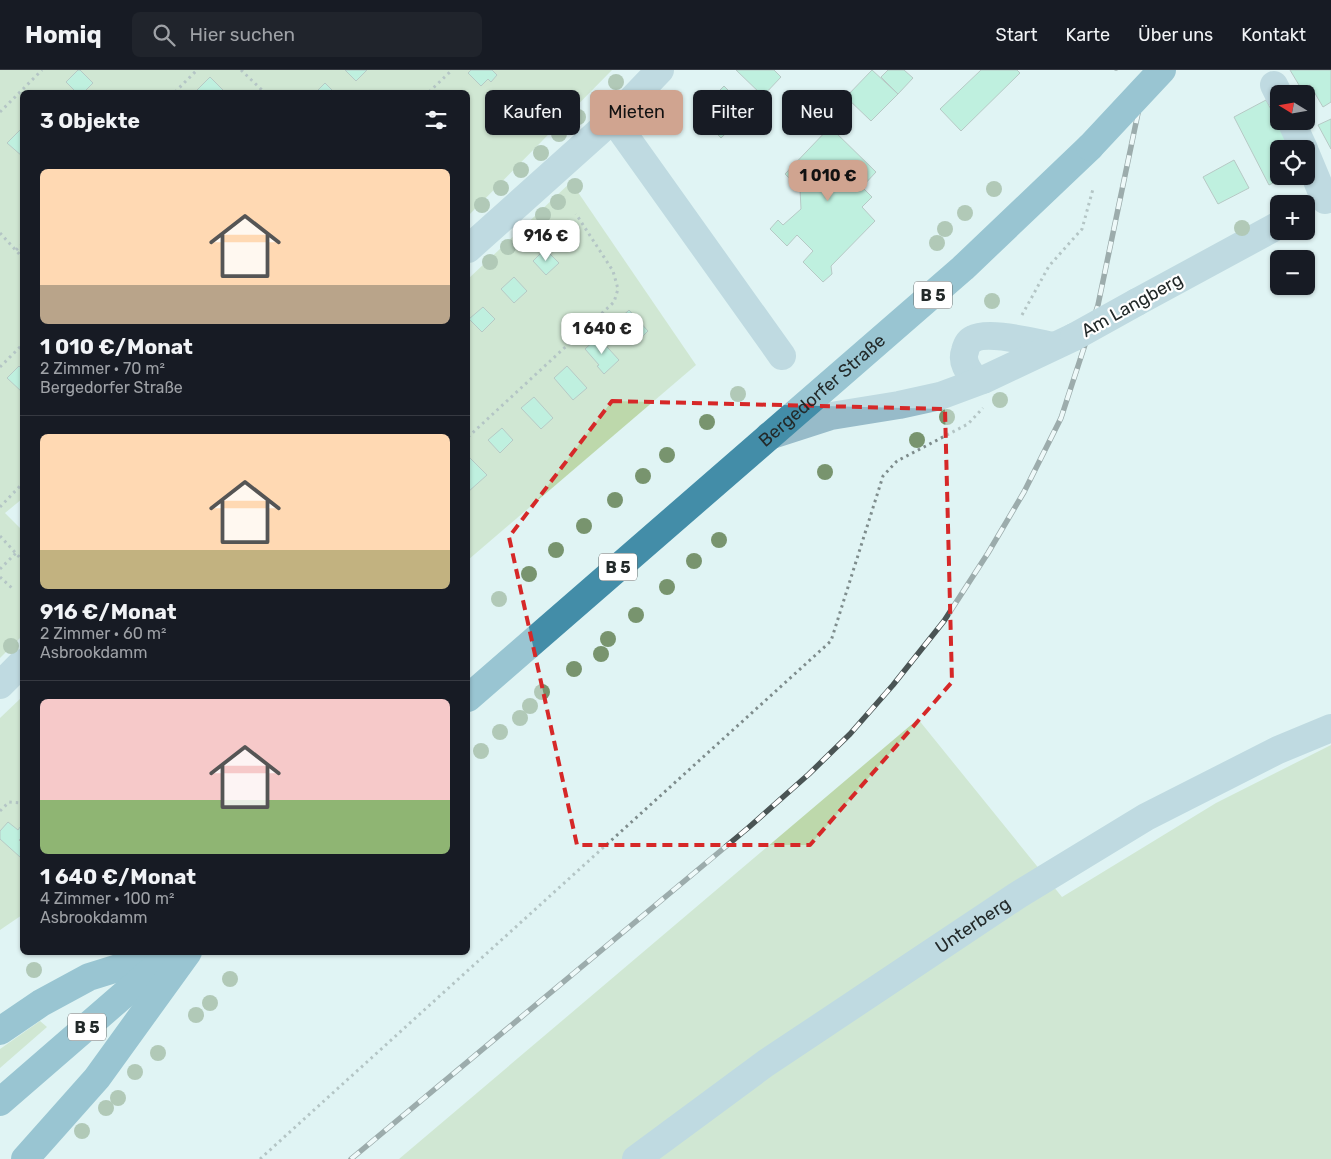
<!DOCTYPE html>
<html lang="de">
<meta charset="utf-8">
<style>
body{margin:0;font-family:Rubik,sans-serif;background:#20242c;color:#f1f3f6;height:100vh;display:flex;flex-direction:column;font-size:19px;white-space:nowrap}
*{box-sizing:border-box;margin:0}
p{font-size:16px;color:#9ea1a6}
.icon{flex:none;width:28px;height:28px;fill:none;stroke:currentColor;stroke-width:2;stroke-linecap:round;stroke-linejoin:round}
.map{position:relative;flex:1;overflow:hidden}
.drawer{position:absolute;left:20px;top:20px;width:450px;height:865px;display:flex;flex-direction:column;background:#171b24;border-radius:8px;box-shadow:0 1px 4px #0004}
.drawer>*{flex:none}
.hud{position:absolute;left:485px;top:20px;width:475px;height:45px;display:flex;gap:10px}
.needle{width:32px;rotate:281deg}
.tools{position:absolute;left:1270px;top:15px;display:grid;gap:10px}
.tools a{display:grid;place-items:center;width:45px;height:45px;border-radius:8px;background:#171b24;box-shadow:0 1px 4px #0004;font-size:25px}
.price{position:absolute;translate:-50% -42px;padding:0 11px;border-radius:10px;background:#fff;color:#222;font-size:16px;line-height:32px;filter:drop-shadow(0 1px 2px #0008)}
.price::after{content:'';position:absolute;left:50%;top:30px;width:15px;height:11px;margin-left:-8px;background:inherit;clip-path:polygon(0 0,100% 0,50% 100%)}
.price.current{background:#d0a490;color:#111}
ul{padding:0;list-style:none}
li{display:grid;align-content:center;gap:10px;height:265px;padding:0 20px}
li+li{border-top:1px solid #363941}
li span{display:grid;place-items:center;height:155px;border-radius:8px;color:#555}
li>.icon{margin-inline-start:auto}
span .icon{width:90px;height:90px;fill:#fffc;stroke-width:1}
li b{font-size:21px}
h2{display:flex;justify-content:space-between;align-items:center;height:60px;padding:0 20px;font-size:21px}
.tag{padding:0 18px;border-radius:8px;background:#171b24;box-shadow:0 1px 4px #0004;font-size:18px;line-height:45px}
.tag.current{background:#d0a490;color:#111}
header{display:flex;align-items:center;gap:30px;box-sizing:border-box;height:70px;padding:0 25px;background:#171b24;border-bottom:1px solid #363941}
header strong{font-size:24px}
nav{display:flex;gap:28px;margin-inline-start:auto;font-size:18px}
.search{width:350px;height:45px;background:#20242c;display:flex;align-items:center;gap:12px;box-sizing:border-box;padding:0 18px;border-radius:8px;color:#9ea1a6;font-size:19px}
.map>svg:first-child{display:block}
.green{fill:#bdd8ab}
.building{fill:#98ebc5;stroke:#84948c}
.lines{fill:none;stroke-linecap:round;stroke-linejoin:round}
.path{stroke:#7e8c8c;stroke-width:3;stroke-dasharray:2.5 4;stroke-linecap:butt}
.minor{stroke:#97bbc9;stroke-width:28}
.major{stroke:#438da8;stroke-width:28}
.rail-casing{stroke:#4a5454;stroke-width:5.5}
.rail{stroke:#fff;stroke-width:4;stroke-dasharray:11;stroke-linecap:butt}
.minor-bridge{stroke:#97bbc9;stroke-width:28}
.major-bridge{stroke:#438da8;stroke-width:28}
.tree{fill:#78946e}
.marked{fill:none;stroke:#d62828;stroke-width:4;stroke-dasharray:10 6;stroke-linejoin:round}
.labels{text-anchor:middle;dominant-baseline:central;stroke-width:4.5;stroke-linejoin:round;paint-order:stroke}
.shield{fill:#fff;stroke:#656a6a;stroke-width:1}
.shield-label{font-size:16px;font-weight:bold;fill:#232a2a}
.street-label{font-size:18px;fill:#232a2a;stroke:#fff}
</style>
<header>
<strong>Homiq</strong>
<div class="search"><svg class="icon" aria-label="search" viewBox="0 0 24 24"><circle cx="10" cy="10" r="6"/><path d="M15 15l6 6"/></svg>Hier suchen</div>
<nav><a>Start</a><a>Karte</a><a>Über uns</a><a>Kontakt</a></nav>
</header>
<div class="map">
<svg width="1331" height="1089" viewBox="0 0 1331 1089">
<rect width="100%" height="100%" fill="#e0f4f4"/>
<!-- green -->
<g class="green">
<polygon points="0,0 612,0 468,146 468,22 22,22 22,429 5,443 22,460 22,566 0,588"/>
<polygon points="571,112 696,295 468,490 468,209"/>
<polygon points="22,627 22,845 0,860 0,648"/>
<polygon points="918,649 1062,827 1216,733 1331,675 1331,1089 399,1089"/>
<polygon points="40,951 47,957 0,998 0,979"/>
</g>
<!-- building -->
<g class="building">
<polygon points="78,0 80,0 93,13 84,22 76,22 66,12"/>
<polygon points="345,0 367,0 356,11"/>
<polygon points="471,0 492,0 497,5 491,12 488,9 481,16 468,3"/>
<polygon points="736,0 774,0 781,7 763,26"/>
<polygon points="872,0 898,24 871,51 846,27"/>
<polygon points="888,0 904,0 913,8 898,24 881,7"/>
<polygon points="981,0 1017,0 1020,3 961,61 940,39"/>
<polygon points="1290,0 1331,0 1331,32 1323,37 1310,15 1302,20"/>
<polygon points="210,7 225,22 200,22 197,20"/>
<polygon points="325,13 334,22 316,22"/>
<polygon points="724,16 749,41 721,68 697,43"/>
<polygon points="1266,30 1292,79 1279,79 1279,106 1286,106 1269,115 1234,47"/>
<polygon points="1331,49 1331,79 1318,55"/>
<polygon points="830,57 876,102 862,117 872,127 862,137 875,151 831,196 832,204 823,212 803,192 813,181 797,165 787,176 770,159 778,150 783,155 801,139 800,119 785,104"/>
<polygon points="20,60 22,63 22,86 7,73"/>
<polygon points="1234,90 1249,118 1218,134 1203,107"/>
<polygon points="545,179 559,193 546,205 533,191"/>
<polygon points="514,207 527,221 514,233 501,219"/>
<polygon points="483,237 495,249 482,262 469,249"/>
<polygon points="629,240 648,261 637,272 617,251"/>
<polygon points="598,267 619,290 604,304 597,296 599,295 585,279"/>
<polygon points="19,296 22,299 22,322 7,308"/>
<polygon points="567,296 587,318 573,330 554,308"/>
<polygon points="534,327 553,348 541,359 521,338"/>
<polygon points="502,358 513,370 500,383 488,370"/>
<polygon points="469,387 487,405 468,422 468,388"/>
<polygon points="8,752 18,760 20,757 22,760 22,767 19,770 22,773 22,785 20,787 0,769 0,761"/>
</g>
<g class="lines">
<!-- path -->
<g class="path">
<polyline points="241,0 264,22"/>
<polyline points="1116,1 1116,0"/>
<polyline points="175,22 197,0"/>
<polyline points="429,22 452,0"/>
<polyline points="0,42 42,0"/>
<polyline points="0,163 22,187"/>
<polyline points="16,180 22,174"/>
<polyline points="1022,245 1049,196 1082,159 1093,119"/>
<polyline points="0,297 22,275"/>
<polyline points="468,367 614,232 618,219 613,201 576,144"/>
<polyline points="0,437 22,414"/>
<polyline points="0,466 22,490"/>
<polyline points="0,499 16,483"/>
<polyline points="0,507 13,519"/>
<polyline points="0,741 9,732 22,733"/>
<polyline points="260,1089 831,571 883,406 897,391 968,354 983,338"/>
</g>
<!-- minor -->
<g class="minor">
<polyline points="1274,15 1279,25"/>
<polyline points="613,49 782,286"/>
<polyline points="1291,51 1304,79"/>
<polyline points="1306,84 1325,130"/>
<polyline points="468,179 613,49 660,0"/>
<polyline points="1137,232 1279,155"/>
<path d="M983,310L975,309C968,301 961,292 965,281C966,277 968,271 973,269C989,260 1035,273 1054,276"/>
<polyline points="769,366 831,346 899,335 940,326 983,310 1074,267"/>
<polyline points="0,615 22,593"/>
<path id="s1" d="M636,1089L766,993L1018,825L1146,747L1278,680L1331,658"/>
</g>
<!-- major -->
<g class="major">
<path id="s2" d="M468,628L963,198L1090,77"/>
<polyline points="0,961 41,933 89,907 166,883"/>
<polyline points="0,1032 173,882"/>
<polyline points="25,1089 97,1008 188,882"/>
</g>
<defs>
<polyline id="rail" points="351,1089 748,758 809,704 850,664 893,615 944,551 988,483 1024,422 1061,348 1098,235 1147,0"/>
</defs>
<!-- rail casing -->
<use href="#rail" class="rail-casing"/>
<!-- rail -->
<use href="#rail" class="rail"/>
<!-- minor-bridge -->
<polyline class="minor-bridge" points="1074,267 1137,232"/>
<!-- major-bridge -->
<polyline class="major-bridge" points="1090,77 1162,0"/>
</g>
<!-- trees -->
<g class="tree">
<circle cx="616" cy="12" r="8"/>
<circle cx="598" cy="28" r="8"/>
<circle cx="578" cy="47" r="8"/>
<circle cx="559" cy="64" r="8"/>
<circle cx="541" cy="83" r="8"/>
<circle cx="521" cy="100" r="8"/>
<circle cx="575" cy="116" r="8"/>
<circle cx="501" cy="118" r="8"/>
<circle cx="994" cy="119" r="8"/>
<circle cx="558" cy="132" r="8"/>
<circle cx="482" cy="135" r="8"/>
<circle cx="965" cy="143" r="8"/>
<circle cx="543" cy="145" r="8"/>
<circle cx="1242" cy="158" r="8"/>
<circle cx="945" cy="159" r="8"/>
<circle cx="525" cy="162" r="8"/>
<circle cx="937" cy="173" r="8"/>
<circle cx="508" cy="177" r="8"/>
<circle cx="490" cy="192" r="8"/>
<circle cx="992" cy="231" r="8"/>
<circle cx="738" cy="324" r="8"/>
<circle cx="1000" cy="330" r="8"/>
<circle cx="947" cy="347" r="8"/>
<circle cx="707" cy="352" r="8"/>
<circle cx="917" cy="370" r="8"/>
<circle cx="667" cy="385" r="8"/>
<circle cx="825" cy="402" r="8"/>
<circle cx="643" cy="406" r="8"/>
<circle cx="615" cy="430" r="8"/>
<circle cx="584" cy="456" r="8"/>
<circle cx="719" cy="470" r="8"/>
<circle cx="556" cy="480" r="8"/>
<circle cx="694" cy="491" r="8"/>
<circle cx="529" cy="504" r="8"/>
<circle cx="667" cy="517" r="8"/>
<circle cx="499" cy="529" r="8"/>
<circle cx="636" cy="545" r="8"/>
<circle cx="608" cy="569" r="8"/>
<circle cx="11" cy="576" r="8"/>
<circle cx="601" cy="584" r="8"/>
<circle cx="574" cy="599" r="8"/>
<circle cx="542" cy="622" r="8"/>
<circle cx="530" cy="636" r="8"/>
<circle cx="520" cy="648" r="8"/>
<circle cx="500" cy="662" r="8"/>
<circle cx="481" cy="681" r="8"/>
<circle cx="34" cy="900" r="8"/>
<circle cx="230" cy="909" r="8"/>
<circle cx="210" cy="933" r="8"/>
<circle cx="196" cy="945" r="8"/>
<circle cx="158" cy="983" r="8"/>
<circle cx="135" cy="1002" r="8"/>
<circle cx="118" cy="1028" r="8"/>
<circle cx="106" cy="1038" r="8"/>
<circle cx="82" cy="1061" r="8"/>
</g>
<!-- marked area -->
<path d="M0 0H1331V1089H0ZM612,331L945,339L952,612L810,775H577L509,467Z" fill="#e0f4f4" fill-opacity=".55" fill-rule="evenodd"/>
<path class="marked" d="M612,331L945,339L952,612L810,775H577L509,467Z"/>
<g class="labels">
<!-- shield labels -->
<g class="shield">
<rect x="914" y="211.5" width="38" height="27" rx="4"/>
<rect x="599" y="483.5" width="38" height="27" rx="4"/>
<rect x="68" y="943.5" width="38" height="27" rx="4"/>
</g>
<g class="shield-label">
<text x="933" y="225">B 5</text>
<text x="618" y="497">B 5</text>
<text x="87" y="957">B 5</text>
</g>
<!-- street labels -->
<g class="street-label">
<text transform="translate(1132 235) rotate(-29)">Am Langberg</text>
<text stroke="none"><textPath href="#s2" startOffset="469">Bergedorfer Straße</textPath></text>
<text stroke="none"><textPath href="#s1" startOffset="410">Unterberg</textPath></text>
</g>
</g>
</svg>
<div class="tools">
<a><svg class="needle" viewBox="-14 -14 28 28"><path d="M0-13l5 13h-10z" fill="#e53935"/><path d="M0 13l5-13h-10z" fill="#9ea1a6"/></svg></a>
<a><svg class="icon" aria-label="locate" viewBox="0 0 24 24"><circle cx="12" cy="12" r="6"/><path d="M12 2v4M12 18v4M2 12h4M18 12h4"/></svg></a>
<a>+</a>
<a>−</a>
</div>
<b class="price current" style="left:828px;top:132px">1 010 €</b>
<b class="price" style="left:546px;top:192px">916 €</b>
<b class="price" style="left:602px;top:285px">1 640 €</b>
<div class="hud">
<a class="tag">Kaufen</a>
<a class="tag current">Mieten</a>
<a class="tag">Filter</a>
<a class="tag">Neu</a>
</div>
<section class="drawer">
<h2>3 Objekte<svg class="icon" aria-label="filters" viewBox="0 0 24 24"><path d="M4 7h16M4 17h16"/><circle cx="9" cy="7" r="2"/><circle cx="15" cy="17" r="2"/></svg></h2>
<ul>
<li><span style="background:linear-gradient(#ffd9b3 75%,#b9a48a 0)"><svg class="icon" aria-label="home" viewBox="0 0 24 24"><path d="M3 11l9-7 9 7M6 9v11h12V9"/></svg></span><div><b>1 010 €/Monat</b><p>2 Zimmer · 70 m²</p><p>Bergedorfer Straße</p></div></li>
<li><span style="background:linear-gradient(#ffd9b3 75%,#c2b280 0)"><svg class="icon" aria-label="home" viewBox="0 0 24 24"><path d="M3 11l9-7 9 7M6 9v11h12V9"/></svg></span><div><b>916 €/Monat</b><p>2 Zimmer · 60 m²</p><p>Asbrookdamm</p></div></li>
<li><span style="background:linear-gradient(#f6c9c9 65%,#8fb573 0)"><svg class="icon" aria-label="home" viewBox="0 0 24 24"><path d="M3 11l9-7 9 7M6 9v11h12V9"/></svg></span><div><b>1 640 €/Monat</b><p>4 Zimmer · 100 m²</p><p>Asbrookdamm</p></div></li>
</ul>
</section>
</div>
